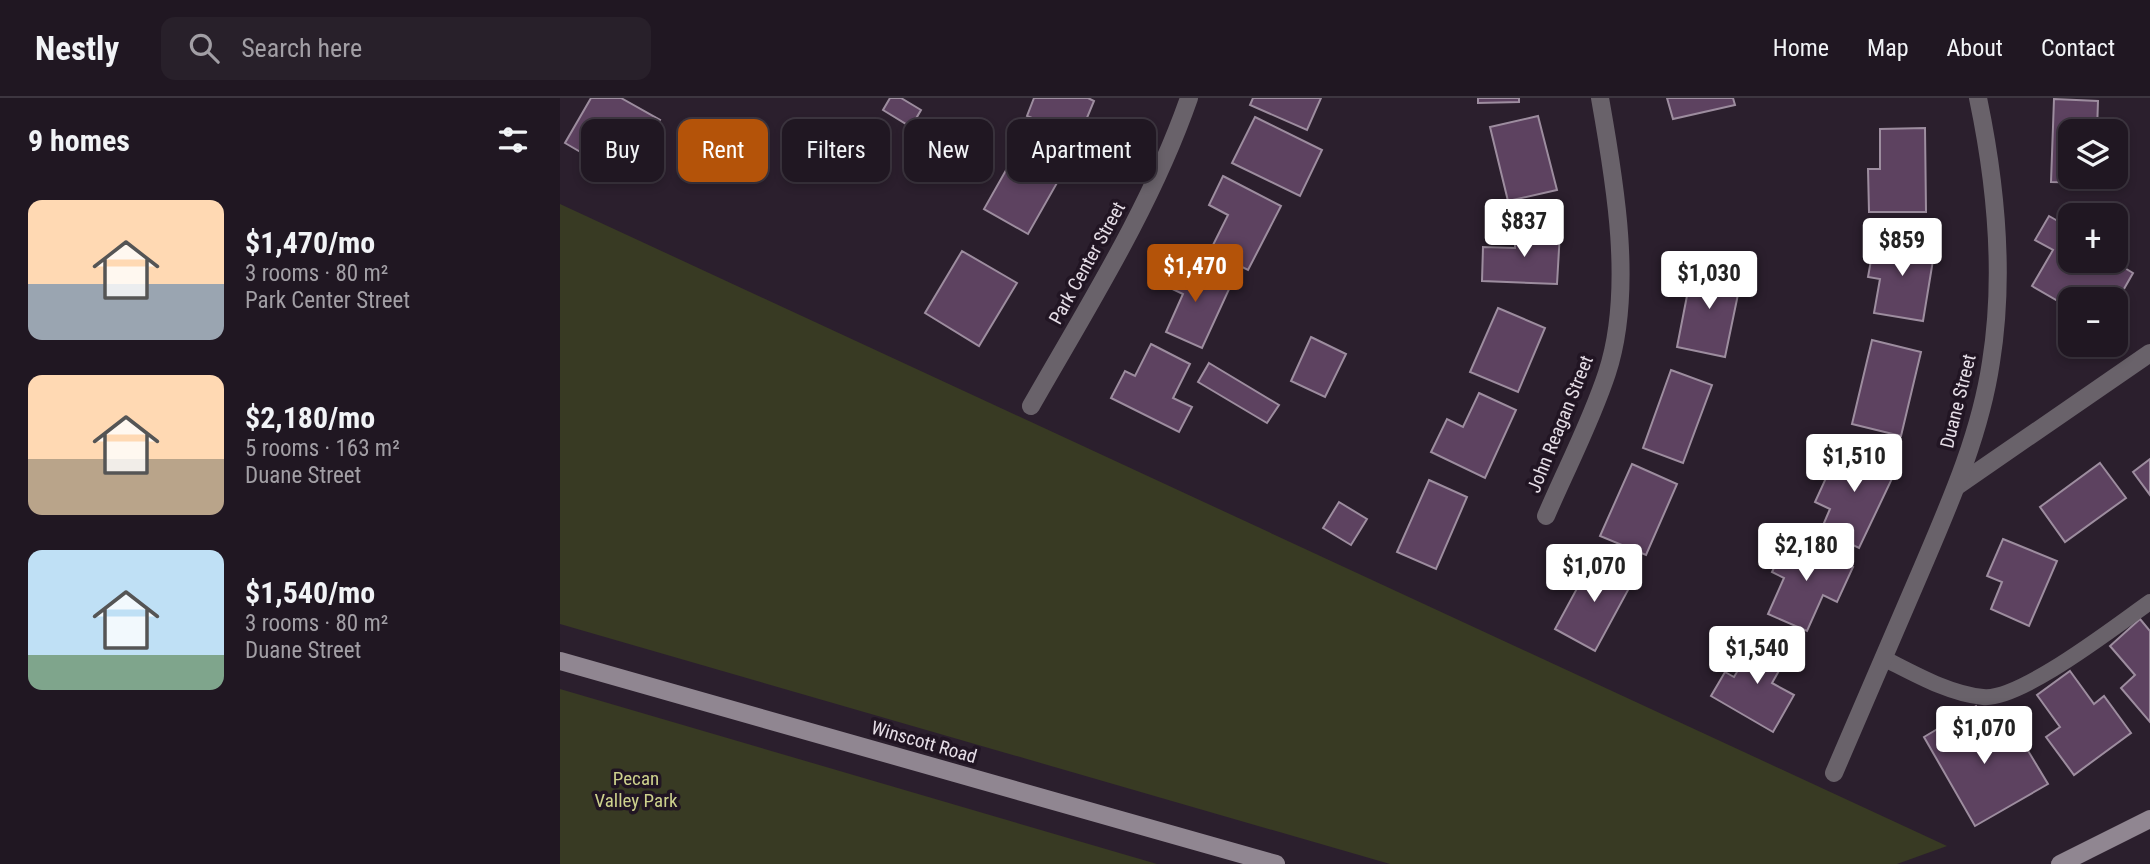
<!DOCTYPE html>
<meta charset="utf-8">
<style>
body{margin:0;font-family:"Roboto Condensed",sans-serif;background:#28202a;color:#f1f3f6;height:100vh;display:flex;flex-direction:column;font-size:26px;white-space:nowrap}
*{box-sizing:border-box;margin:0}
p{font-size:23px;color:#a29fa5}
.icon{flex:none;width:38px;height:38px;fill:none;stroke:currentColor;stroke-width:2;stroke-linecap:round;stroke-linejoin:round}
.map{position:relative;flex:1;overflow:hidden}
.drawer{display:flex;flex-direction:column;background:#201722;width:560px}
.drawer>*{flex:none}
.guide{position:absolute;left:21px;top:21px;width:665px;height:63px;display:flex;gap:14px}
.fabs{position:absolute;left:1498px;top:21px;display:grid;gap:14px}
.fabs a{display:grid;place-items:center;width:70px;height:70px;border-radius:14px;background:#201722;box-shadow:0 4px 10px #0003,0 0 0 2px #3d3640;font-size:35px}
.price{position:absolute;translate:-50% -60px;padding:0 16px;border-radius:7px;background:#fff;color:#222;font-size:23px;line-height:46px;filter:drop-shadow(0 2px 4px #0008)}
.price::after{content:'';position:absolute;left:50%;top:42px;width:21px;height:16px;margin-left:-10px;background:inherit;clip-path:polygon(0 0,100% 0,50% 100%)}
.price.active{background:#b45309;color:#fff}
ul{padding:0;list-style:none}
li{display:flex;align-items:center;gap:21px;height:175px;padding:0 28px}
li span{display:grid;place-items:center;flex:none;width:196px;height:140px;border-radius:14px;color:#555}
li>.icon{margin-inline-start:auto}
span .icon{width:84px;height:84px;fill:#fffc;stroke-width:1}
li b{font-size:30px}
h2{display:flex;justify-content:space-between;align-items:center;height:84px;padding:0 28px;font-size:30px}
.tag{padding:0 24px;border-radius:14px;background:#201722;box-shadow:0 4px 10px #0003,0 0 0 2px #3d3640;font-size:24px;line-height:63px}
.tag.active{background:#b45309;color:#fff}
header{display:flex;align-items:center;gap:42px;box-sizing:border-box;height:98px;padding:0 35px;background:#201722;border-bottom:2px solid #3d3640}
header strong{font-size:33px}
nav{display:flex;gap:38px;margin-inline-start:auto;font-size:24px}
.search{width:490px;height:63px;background:#28202a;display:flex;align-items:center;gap:18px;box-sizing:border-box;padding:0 24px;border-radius:14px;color:#a29fa5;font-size:26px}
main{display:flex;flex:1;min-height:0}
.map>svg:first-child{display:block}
.green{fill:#383a23}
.building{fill:#5d4260;stroke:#9d8d9f;stroke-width:2}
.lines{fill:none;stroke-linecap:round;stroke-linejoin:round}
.lane{stroke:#69626a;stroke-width:16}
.street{stroke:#69626a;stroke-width:18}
.secondary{stroke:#908691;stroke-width:18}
.labels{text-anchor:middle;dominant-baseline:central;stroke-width:7;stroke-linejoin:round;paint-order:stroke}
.street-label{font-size:19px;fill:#e6dee7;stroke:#211523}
.park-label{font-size:19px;fill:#cdd18d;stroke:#211523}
</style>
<header>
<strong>Nestly</strong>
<div class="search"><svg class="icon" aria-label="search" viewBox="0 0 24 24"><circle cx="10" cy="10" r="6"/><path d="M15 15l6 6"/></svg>Search here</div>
<nav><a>Home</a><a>Map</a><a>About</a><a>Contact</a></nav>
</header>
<main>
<section class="drawer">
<h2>9 homes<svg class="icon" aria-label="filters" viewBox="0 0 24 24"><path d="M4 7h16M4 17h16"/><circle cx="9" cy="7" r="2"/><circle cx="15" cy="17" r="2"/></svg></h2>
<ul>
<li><span style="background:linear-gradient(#ffd9b3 60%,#9aa5b1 0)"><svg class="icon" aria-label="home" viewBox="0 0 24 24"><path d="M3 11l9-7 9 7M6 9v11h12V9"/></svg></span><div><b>$1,470/mo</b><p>3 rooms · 80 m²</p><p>Park Center Street</p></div></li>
<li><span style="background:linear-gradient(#ffd9b3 60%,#b9a48a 0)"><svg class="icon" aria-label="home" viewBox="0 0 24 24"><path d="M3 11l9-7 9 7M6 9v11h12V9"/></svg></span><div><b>$2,180/mo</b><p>5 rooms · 163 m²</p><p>Duane Street</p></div></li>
<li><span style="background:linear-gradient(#bfe0f5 75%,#7fa58c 0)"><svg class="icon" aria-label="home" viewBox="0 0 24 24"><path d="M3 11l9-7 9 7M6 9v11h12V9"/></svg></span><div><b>$1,540/mo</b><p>3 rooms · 80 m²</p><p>Duane Street</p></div></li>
</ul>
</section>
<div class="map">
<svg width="1590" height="766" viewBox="0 0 1590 766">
<rect width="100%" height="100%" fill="#2b1f2d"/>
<!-- green -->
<g class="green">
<polygon points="0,106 1387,748 1337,766 830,766 0,526"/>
<polygon points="0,591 597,766 0,766"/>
</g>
<!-- building -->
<g class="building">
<polygon points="31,0 61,0 100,22 67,81 5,45"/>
<polygon points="330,0 341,0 361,12 351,29 323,12"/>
<polygon points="474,0 528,0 534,3 519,39 467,18"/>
<polygon points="693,0 761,0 747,32 690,7"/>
<polygon points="918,0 959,0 959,4 918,5"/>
<polygon points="1107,0 1173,0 1175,7 1113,21"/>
<polygon points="1494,1 1538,3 1537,33 1510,33 1510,79 1536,79 1536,85 1491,84"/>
<polygon points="978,18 997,92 948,103 930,29"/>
<polygon points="695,19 762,52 740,98 672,65"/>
<polygon points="1365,30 1366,114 1309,114 1308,71 1320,71 1320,31"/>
<polygon points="466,37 510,62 468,136 424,111"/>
<polygon points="663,78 721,108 688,172 650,153 668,117 649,107"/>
<polygon points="1489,118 1510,130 1510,163 1553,163 1573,175 1556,205 1556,201 1510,201 1510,210 1472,188 1493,152 1475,142"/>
<polygon points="955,132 1000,134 997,186 922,183 923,149 955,150"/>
<polygon points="1315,140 1375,150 1363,223 1314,215 1320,181 1308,179"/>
<polygon points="402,153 457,185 419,248 365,215"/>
<polygon points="617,164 670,189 642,250 606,234 623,196 606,188"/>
<polygon points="1133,167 1182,177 1165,259 1117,249"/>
<polygon points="938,210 985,230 958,294 910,274"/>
<polygon points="751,239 786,256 765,299 731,283"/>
<polygon points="1312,242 1361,254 1341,338 1292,326"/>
<polygon points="591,246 630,266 613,300 632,309 619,334 551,300 565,273 575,278"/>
<polygon points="649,265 719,307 707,325 638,284"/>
<polygon points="1111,272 1152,287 1123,365 1083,350"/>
<polygon points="919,295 956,312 925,380 871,354 887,321 903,329"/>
<polygon points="1282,345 1337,370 1299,450 1261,432 1270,411 1255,404"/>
<polygon points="1590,361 1590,397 1573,374"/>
<polygon points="1540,365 1566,400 1505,444 1480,409"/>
<polygon points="1072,366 1117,386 1086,457 1040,438"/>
<polygon points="869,382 907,399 876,471 837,454"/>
<polygon points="779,404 807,421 791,447 763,430"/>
<polygon points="1228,439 1293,469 1277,504 1263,497 1247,533 1208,516 1224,480 1212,474"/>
<polygon points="1443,441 1497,463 1469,528 1431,511 1442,484 1427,478"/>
<polygon points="1034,459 1074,481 1035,553 995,531"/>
<polygon points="1580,521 1590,533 1590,624 1561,590 1575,577 1550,548"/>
<polygon points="1199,537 1229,555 1212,585 1234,597 1213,634 1151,598 1165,574 1174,579"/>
<polygon points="1510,573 1534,606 1544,598 1571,635 1514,677 1486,639 1500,629 1477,597"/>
<polygon points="1416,608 1442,652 1461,641 1488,686 1415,728 1364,639"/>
</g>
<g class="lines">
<!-- lane -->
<path class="lane" d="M1323,560C1353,575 1389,596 1423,599C1460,603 1557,527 1590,504"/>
<!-- street -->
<g class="street">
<path d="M471,308C528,208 591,109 629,0"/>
<polyline points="1397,388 1590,255"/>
<path d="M986,418C1006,371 1031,324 1047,275C1074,193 1055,84 1040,0"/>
<path d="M1274,675C1302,609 1331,542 1360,475C1389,407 1420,338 1431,264C1445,177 1436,86 1418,0"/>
</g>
<!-- secondary -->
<g class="secondary">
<polyline points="0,563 716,766"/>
<polyline points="1500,766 1590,721"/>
</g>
</g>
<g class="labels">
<!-- street labels -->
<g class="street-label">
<text transform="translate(527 165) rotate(-61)">Park Center Street</text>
<text transform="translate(1398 303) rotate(-76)">Duane Street</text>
<text transform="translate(1000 326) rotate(-68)">John Reagan Street</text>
<text transform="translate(364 644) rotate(16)">Winscott Road</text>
</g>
<!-- park labels -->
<g class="park-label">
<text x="76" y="680">Pecan<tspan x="76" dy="22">Valley Park</tspan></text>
</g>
</g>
</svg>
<div class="fabs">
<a><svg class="icon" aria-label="layers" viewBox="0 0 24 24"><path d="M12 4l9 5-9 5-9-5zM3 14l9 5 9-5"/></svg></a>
<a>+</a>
<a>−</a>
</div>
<b class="price" style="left:964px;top:161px">$837</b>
<b class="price" style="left:1342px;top:180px">$859</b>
<b class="price active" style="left:635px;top:206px">$1,470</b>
<b class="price" style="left:1149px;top:213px">$1,030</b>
<b class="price" style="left:1294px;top:396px">$1,510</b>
<b class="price" style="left:1246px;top:485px">$2,180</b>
<b class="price" style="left:1034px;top:506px">$1,070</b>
<b class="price" style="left:1197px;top:588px">$1,540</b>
<b class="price" style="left:1424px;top:668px">$1,070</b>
<div class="guide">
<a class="tag">Buy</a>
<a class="tag active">Rent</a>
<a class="tag">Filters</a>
<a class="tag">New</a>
<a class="tag">Apartment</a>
</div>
</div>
</main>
